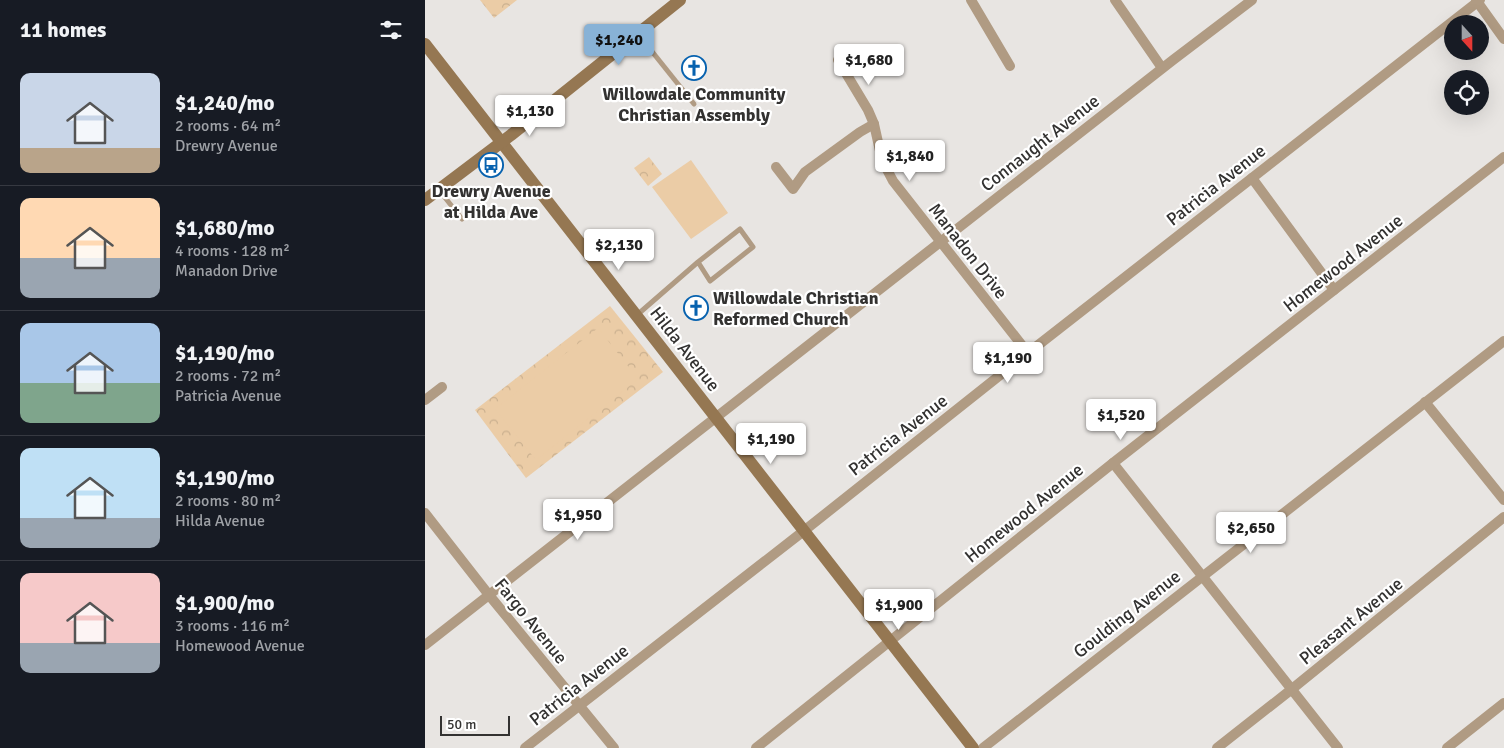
<!DOCTYPE html>
<meta charset="utf-8">
<style>
body{margin:0;font-family:Signika,sans-serif;background:#20242c;color:#f1f3f6;height:100vh;display:flex;flex-direction:column;font-size:19px;white-space:nowrap}
*{box-sizing:border-box;margin:0}
p{font-size:16px;color:#9ea1a6}
.icon{flex:none;width:28px;height:28px;fill:none;stroke:currentColor;stroke-width:2;stroke-linecap:round;stroke-linejoin:round}
.map{position:relative;flex:1;overflow:hidden}
.sheet{display:flex;flex-direction:column;background:#171b24;width:425px}
.sheet>*{flex:none}
.needle{width:32px;rotate:159deg}
.controls{position:absolute;left:1019px;top:15px;display:grid;gap:10px}
.controls a{display:grid;place-items:center;width:45px;height:45px;border-radius:50%;background:#171b24;box-shadow:0 5px 20px #0002;font-size:25px}
.scale{position:absolute;left:15px;bottom:12px;width:70px;box-sizing:border-box;padding-left:5px;border:2px solid #333231;border-top:0;font-size:14px;line-height:18px;white-space:nowrap;color:#333231;-webkit-text-stroke:4px #fff;paint-order:stroke}
.price{position:absolute;translate:-50% -42px;padding:0 11px;border-radius:5px;background:#fff;color:#222;font-size:16px;line-height:32px;filter:drop-shadow(0 1px 2px #0008)}
.price::after{content:'';position:absolute;left:50%;top:30px;width:15px;height:11px;margin-left:-8px;background:inherit;clip-path:polygon(0 0,100% 0,50% 100%)}
.price.active{background:#88b2d6;color:#111}
ul{padding:0;list-style:none}
li{display:flex;align-items:center;gap:15px;height:125px;padding:0 20px}
li+li{border-top:1px solid #363941}
li span{display:grid;place-items:center;flex:none;width:140px;height:100px;border-radius:10px;color:#555}
li>.icon{margin-inline-start:auto}
span .icon{width:60px;height:60px;fill:#fffc;stroke-width:1}
li b{font-size:21px}
h2{display:flex;justify-content:space-between;align-items:center;height:60px;padding:0 20px;font-size:21px}
main{display:flex;flex:1;min-height:0}
.map>svg:first-child{display:block}
.park{fill:url(#park-crowns)}
.garden{fill:#ebcca6}
.lines{fill:none;stroke-linecap:round;stroke-linejoin:round}
.lane{stroke:#b09b83;stroke-width:5}
.street{stroke:#b09b83;stroke-width:10}
.secondary{stroke:#957752;stroke-width:12}
.labels{text-anchor:middle;dominant-baseline:central;stroke-width:4.5;stroke-linejoin:round;paint-order:stroke}
.poi-label{font-size:18px;font-weight:bold;fill:#333231;stroke:#fff}
.street-label{font-size:18px;fill:#333231;stroke:#fff}
</style>
<main>
<section class="sheet">
<h2>11 homes<svg class="icon" aria-label="filters" viewBox="0 0 24 24"><path d="M4 7h16M4 17h16"/><circle cx="9" cy="7" r="2"/><circle cx="15" cy="17" r="2"/></svg></h2>
<ul>
<li><span style="background:linear-gradient(#c9d6e8 75%,#b9a48a 0)"><svg class="icon" aria-label="home" viewBox="0 0 24 24"><path d="M3 11l9-7 9 7M6 9v11h12V9"/></svg></span><div><b>$1,240/mo</b><p>2 rooms · 64 m²</p><p>Drewry Avenue</p></div></li>
<li><span style="background:linear-gradient(#ffd9b3 60%,#9aa5b1 0)"><svg class="icon" aria-label="home" viewBox="0 0 24 24"><path d="M3 11l9-7 9 7M6 9v11h12V9"/></svg></span><div><b>$1,680/mo</b><p>4 rooms · 128 m²</p><p>Manadon Drive</p></div></li>
<li><span style="background:linear-gradient(#a9c7e8 60%,#7fa58c 0)"><svg class="icon" aria-label="home" viewBox="0 0 24 24"><path d="M3 11l9-7 9 7M6 9v11h12V9"/></svg></span><div><b>$1,190/mo</b><p>2 rooms · 72 m²</p><p>Patricia Avenue</p></div></li>
<li><span style="background:linear-gradient(#bfe0f5 70%,#9aa5b1 0)"><svg class="icon" aria-label="home" viewBox="0 0 24 24"><path d="M3 11l9-7 9 7M6 9v11h12V9"/></svg></span><div><b>$1,190/mo</b><p>2 rooms · 80 m²</p><p>Hilda Avenue</p></div></li>
<li><span style="background:linear-gradient(#f6c9c9 70%,#9aa5b1 0)"><svg class="icon" aria-label="home" viewBox="0 0 24 24"><path d="M3 11l9-7 9 7M6 9v11h12V9"/></svg></span><div><b>$1,900/mo</b><p>3 rooms · 116 m²</p><p>Homewood Avenue</p></div></li>
</ul>
</section>
<div class="map">
<svg width="1079" height="748" viewBox="0 0 1079 748">
<defs>
<pattern id="park-crowns" width="20" height="18" patternUnits="userSpaceOnUse" patternTransform="scale(1.25)"><rect width="20" height="18" fill="#ebcca6"/><path d="M2 6a3 3 0 1 1 6 0M12 15a3 3 0 1 1 6 0" fill="none" stroke="#cab08f"/></pattern>
</defs>
<rect width="100%" height="100%" fill="#e8e5e2"/>
<!-- park -->
<g class="park">
<polygon points="55,0 92,0 69,18"/>
<polygon points="224,157 237,174 223,186 209,168"/>
<polygon points="185,306 238,372 101,478 50,410"/>
</g>
<!-- garden -->
<g class="garden">
<polygon points="266,160 303,213 266,239 227,187"/>
<polygon points="173,328 213,379 111,460 70,409"/>
</g>
<g class="lines">
<!-- lane -->
<g class="lane">
<polyline points="213,34 269,104"/>
<polyline points="14,190 37,219"/>
<polyline points="212,315 273,262 315,229 328,247 285,281 273,262"/>
</g>
<!-- street -->
<g class="street">
<polyline points="546,0 585,66"/>
<polyline points="690,0 737,68"/>
<polyline points="1051,0 1079,39"/>
<polyline points="413,60 443,110 449,124 457,160 468,181 603,353"/>
<polyline points="351,167 368,189 380,172 435,132 449,124"/>
<polyline points="827,178 909,290"/>
<polyline points="0,400 17,387"/>
<polyline points="1000,402 1079,500"/>
<polyline points="688,463 913,748"/>
<polyline points="0,513 64,595 189,748"/>
<polyline points="0,645 748,60 827,0"/>
<polyline points="100,748 380,530 603,353 1055,0"/>
<polyline points="331,748 688,463 1079,157"/>
<polyline points="558,748 1079,341"/>
<polyline points="792,748 867,689 1079,517"/>
<polyline points="1022,748 1079,703"/>
</g>
<!-- secondary -->
<g class="secondary">
<polyline points="0,44 548,748"/>
<polyline points="0,200 86,135 255,0"/>
</g>
</g>
<!-- icons -->
<defs>
<symbol id="church-ring" viewBox="-11 -11 22 22"><circle r="9.5" fill="#fff" stroke="#0762af" stroke-width="1.5"/><path d="M-1.2-6h2.4v3.5h3.3v2.4h-3.3V6h-2.4V-.1h-3.3v-2.4h3.3Z" fill="#0762af"/></symbol>
<symbol id="bus-ring" viewBox="-11 -11 22 22"><circle r="9.5" fill="#fff" stroke="#0762af" stroke-width="1.5"/><path d="M-5-6H5V4H4V6H2V4H-2V6H-4V4H-5ZM-3.5-4V0h7V-4ZM-3.5 1.2v1.5H-2V1.2ZM2 1.2v1.5H3.5V1.2Z" fill="#0762af"/></symbol>
</defs>
<g fill-rule="evenodd">
<use href="#church-ring" x="255" y="54" width="28" height="28"/>
<use href="#bus-ring" x="52" y="151" width="28" height="28"/>
<use href="#church-ring" x="257" y="294" width="28" height="28"/>
</g>
<g class="labels">
<!-- poi labels -->
<g class="poi-label">
<text x="269" y="94">Willowdale Community<tspan x="269" dy="21">Christian Assembly</tspan></text>
<text x="66" y="191">Drewry Avenue<tspan x="66" dy="21">at Hilda Ave</tspan></text>
<text x="288" y="298" text-anchor="start">Willowdale Christian<tspan x="288" dy="21">Reformed Church</tspan></text>
</g>
<!-- street labels -->
<g class="street-label">
<text transform="translate(615 143) rotate(-38)">Connaught Avenue</text>
<text transform="translate(791 185) rotate(-38)">Patricia Avenue</text>
<text transform="translate(543 251) rotate(52)">Manadon Drive</text>
<text transform="translate(918 263) rotate(-38)">Homewood Avenue</text>
<text transform="translate(260 349) rotate(52)">Hilda Avenue</text>
<text transform="translate(473 435) rotate(-38)">Patricia Avenue</text>
<text transform="translate(599 513) rotate(-39)">Homewood Avenue</text>
<text transform="translate(702 614) rotate(-38)">Goulding Avenue</text>
<text transform="translate(106 621) rotate(51)">Fargo Avenue</text>
<text transform="translate(926 621) rotate(-39)">Pleasant Avenue</text>
<text transform="translate(154 685) rotate(-38)">Patricia Avenue</text>
</g>
</g>
</svg>
<div class="controls">
<a><svg class="needle" viewBox="-14 -14 28 28"><path d="M0-13l5 13h-10z" fill="#e53935"/><path d="M0 13l5-13h-10z" fill="#9ea1a6"/></svg></a>
<a><svg class="icon" aria-label="locate" viewBox="0 0 24 24"><circle cx="12" cy="12" r="6"/><path d="M12 2v4M12 18v4M2 12h4M18 12h4"/></svg></a>
</div>
<div class="scale">50 m</div>
<b class="price active" style="left:194px;top:66px">$1,240</b>
<b class="price" style="left:444px;top:86px">$1,680</b>
<b class="price" style="left:105px;top:137px">$1,130</b>
<b class="price" style="left:485px;top:182px">$1,840</b>
<b class="price" style="left:194px;top:271px">$2,130</b>
<b class="price" style="left:583px;top:384px">$1,190</b>
<b class="price" style="left:696px;top:441px">$1,520</b>
<b class="price" style="left:346px;top:465px">$1,190</b>
<b class="price" style="left:153px;top:541px">$1,950</b>
<b class="price" style="left:826px;top:554px">$2,650</b>
<b class="price" style="left:474px;top:631px">$1,900</b>
</div>
</main>
